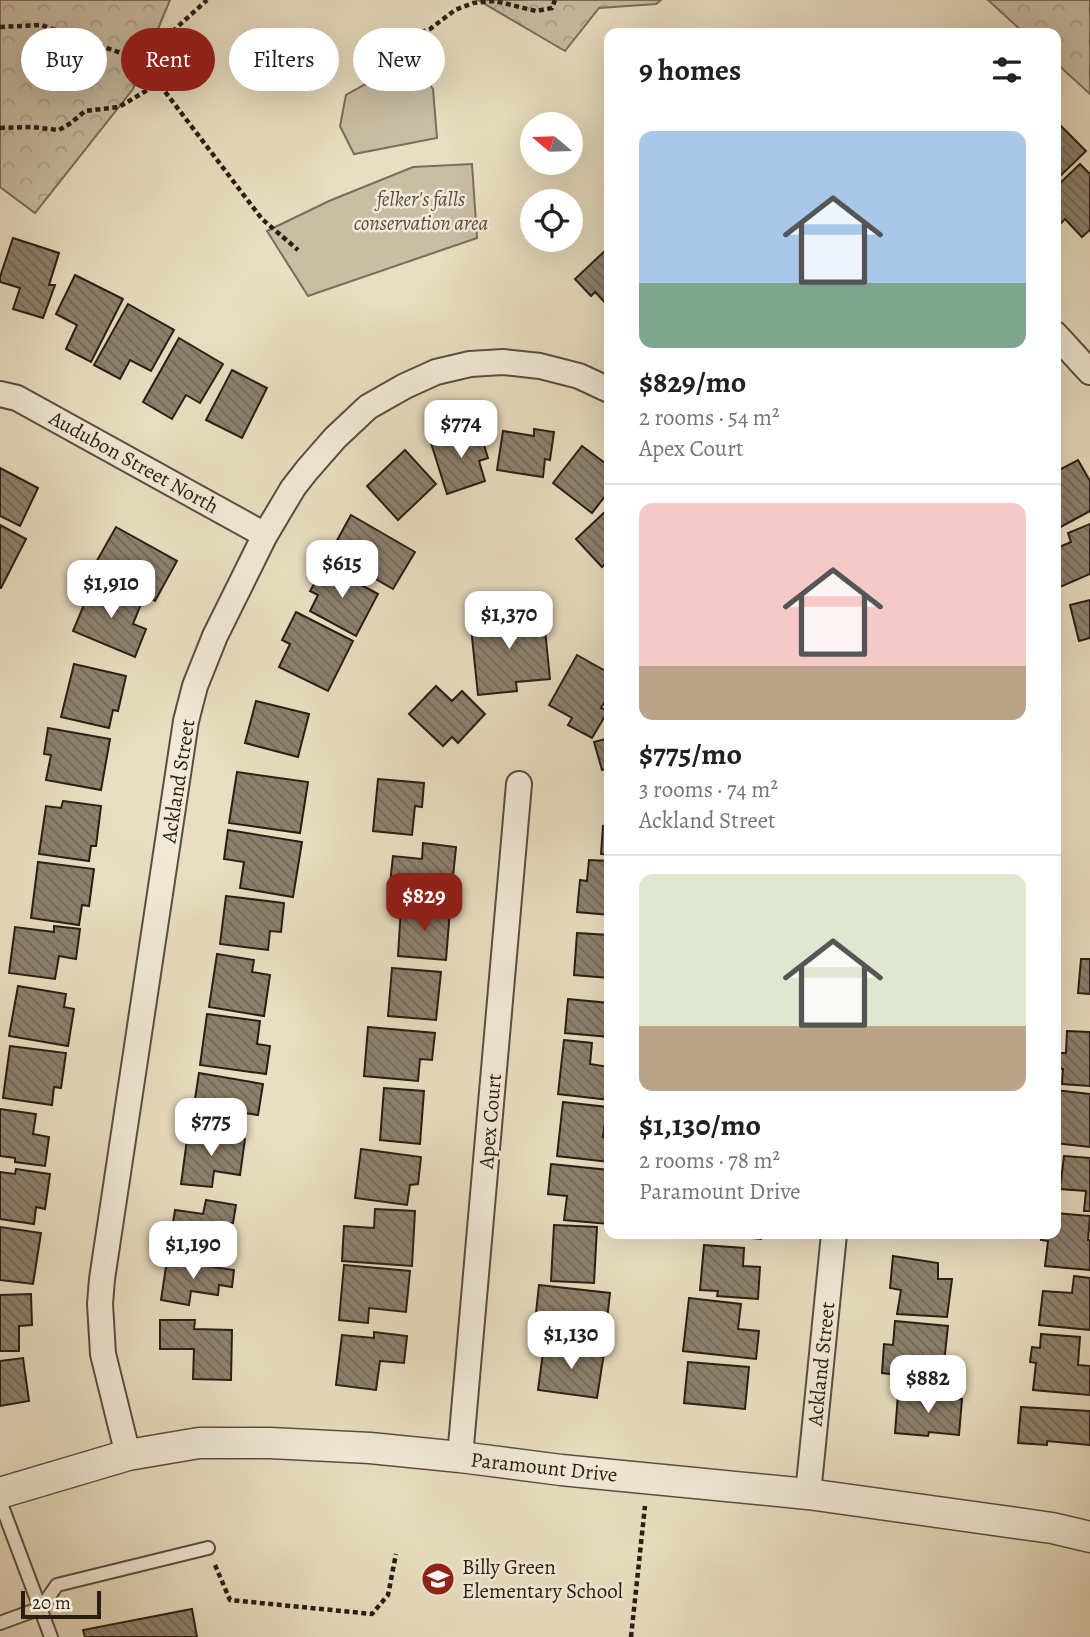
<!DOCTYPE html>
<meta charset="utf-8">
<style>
body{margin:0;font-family:Alegreya,serif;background:#f6f6f6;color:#202124;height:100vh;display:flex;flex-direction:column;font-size:26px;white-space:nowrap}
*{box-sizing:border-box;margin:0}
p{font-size:23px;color:#757577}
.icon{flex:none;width:38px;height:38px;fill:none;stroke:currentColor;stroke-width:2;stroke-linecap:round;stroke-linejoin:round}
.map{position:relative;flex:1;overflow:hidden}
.side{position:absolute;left:604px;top:28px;width:457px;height:1211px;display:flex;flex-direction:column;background:#fff;border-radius:14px;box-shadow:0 7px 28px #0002}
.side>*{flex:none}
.banner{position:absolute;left:21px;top:28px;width:478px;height:63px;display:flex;gap:14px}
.needle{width:46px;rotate:289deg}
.buttons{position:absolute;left:520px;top:112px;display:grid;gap:14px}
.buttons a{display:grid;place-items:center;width:63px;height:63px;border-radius:50%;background:#fff;box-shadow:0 7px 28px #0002;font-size:35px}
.scale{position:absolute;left:21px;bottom:18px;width:80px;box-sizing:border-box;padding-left:7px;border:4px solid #2a1d15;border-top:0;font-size:19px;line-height:24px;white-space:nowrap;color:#2a1d15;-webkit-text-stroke:5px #f1ead7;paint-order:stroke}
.price{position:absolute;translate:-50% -60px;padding:0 16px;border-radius:14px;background:#fff;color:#222;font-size:23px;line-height:46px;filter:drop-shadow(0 2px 4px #0008)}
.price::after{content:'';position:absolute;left:50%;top:42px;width:21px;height:16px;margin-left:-10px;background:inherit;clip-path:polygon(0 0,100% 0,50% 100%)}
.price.active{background:#8f2418;color:#fff}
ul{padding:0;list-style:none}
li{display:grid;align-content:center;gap:14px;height:371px;padding:0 35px}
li+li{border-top:2px solid #e0e0e0}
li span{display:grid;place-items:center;height:217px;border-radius:14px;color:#555}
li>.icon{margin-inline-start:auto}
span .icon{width:126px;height:126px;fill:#fffc;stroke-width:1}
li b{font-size:30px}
h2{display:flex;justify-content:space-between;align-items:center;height:84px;padding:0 35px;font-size:30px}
.chip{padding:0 24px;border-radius:32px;background:#fff;box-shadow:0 7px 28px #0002;font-size:24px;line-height:63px}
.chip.active{background:#8f2418;color:#fff}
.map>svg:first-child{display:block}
.green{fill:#c9bda4;stroke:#7a6d5c;stroke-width:2}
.forest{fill:url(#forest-crowns);stroke:#7a6d5c;stroke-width:2}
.building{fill:url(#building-back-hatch);stroke:#2a1d15;stroke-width:2}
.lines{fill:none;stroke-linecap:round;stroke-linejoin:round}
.service-casing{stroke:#5a4d40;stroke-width:16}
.minor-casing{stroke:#5a4d40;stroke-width:28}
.tertiary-casing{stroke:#5a4d40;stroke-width:33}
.path{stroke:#2a1d15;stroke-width:4.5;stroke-dasharray:5 3.5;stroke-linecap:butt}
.service{stroke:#f1ead7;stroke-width:12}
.minor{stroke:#f1ead7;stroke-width:24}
.tertiary{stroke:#f1ead7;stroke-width:30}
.labels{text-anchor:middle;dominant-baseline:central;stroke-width:5;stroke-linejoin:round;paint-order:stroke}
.park-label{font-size:21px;font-style:italic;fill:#5a4d40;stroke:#f1ead7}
.street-label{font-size:21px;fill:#2a1d15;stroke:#f1ead7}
.poi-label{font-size:21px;fill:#2a1d15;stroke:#f1ead7;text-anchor:start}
</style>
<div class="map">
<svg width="1090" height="1637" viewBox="0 0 1090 1637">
<defs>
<pattern id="forest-crowns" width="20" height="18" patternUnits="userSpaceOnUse" patternTransform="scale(1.75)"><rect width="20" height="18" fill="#c9bda4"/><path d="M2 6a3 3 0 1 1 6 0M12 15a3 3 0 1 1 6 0" fill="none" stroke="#ada28c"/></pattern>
<pattern id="building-back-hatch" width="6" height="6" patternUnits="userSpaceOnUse" patternTransform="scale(1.75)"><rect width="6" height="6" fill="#8d816e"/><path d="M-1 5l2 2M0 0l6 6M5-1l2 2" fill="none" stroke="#736959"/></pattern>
</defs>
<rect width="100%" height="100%" fill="#e9dec1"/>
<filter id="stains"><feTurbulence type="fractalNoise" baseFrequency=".00286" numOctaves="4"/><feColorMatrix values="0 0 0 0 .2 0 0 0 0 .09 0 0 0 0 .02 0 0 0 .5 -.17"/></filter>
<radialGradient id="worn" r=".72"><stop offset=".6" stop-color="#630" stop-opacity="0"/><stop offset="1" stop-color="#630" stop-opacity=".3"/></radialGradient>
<!-- green -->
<g class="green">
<polygon points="395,75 425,78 433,89 437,138 354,154 340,126 346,95 364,85"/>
<polygon points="472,164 477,238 308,296 267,231 329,201 413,167"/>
</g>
<!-- forest -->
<g class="forest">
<polygon points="0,0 170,0 133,89 35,213 0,187"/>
<polygon points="478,0 661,0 656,4 599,8 565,51"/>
<polygon points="988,0 1090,0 1090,94 1055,62 1055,33 1024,33"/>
</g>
<!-- building -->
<g class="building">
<polygon points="1055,120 1086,151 1055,181"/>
<polygon points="1080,164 1090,174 1090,230 1082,237 1065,219 1055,229 1055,188"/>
<polygon points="13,238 59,253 49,285 55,285 43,318 13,309 20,288 0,282 0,277"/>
<polygon points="609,247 609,307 595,292 591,296 575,279"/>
<polygon points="75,275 123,299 91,362 66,349 77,325 56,314"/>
<polygon points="128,304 174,330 151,371 130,360 120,379 94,365"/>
<polygon points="179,338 223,364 200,403 186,395 172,419 143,402"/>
<polygon points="232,370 267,388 242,438 206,420"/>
<polygon points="479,428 488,458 479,461 485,481 447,494 431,443"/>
<polygon points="534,429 554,432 550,460 545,459 543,477 497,470 503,431 534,436"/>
<polygon points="582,446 609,466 609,491 592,513 553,483"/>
<polygon points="405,450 436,484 398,520 367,486"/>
<polygon points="1078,460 1090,481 1090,511 1055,530 1055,472"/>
<polygon points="0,468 38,488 20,526 0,516"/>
<polygon points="609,508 609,560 602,567 576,539"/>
<polygon points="351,515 415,552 393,589 330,553"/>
<polygon points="1090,524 1090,574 1060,587 1055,577 1055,549 1071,542 1068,533"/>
<polygon points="0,525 26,539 1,588 0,588"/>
<polygon points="116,527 177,561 155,601 94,566"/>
<polygon points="325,565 378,594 356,636 310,611 318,595 310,591"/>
<polygon points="93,583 141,604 133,624 146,629 135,657 73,631"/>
<polygon points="1090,600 1090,638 1079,641 1070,605"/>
<polygon points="543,610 550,679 516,682 517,691 478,695 470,618"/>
<polygon points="296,612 353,641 328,691 279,667 290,644 282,640"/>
<polygon points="577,655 609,673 609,694 601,708 608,711 592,738 568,725 572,718 549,705"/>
<polygon points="74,664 126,676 118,711 113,710 109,728 61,717"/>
<polygon points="436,686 452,701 462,691 485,714 458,743 452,737 443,746 409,714"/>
<polygon points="256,701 309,714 298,757 245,743"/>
<polygon points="48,728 110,739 101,790 46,780 51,755 44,754"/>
<polygon points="609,738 609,768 602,770 594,742"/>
<polygon points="237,772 308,782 300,833 229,823"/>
<polygon points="378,779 424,783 422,807 415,806 412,835 373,831"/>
<polygon points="63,801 101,806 96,846 91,846 89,861 39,854 46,806 61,808"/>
<polygon points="603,826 609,827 609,855 601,854"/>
<polygon points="228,830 302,842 293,897 240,888 244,862 224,859"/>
<polygon points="423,843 456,847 453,877 443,876 440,898 389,893 393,856 422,859"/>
<polygon points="589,860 609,861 609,915 577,912 580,880 587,881"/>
<polygon points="38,862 94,869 89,906 82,905 79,925 31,918"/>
<polygon points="226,896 284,903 281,932 270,931 268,950 220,944"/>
<polygon points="401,907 450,910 446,960 398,956"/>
<polygon points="54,926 80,929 76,959 59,956 55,979 9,973 15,927 54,932"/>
<polygon points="577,933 609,935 609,978 574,975"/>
<polygon points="217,954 254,960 252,972 270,975 264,1016 209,1007"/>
<polygon points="1081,959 1090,959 1090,994 1078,993"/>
<polygon points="392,968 441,972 436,1020 388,1016"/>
<polygon points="18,986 66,994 64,1007 74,1009 68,1046 9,1036"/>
<polygon points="568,999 609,1003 609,1037 565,1033"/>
<polygon points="207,1014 260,1021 257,1044 270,1046 266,1074 200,1065"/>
<polygon points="368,1027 435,1033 432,1060 420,1059 418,1081 364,1076"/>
<polygon points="1067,1031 1090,1032 1090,1086 1062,1084 1063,1069 1057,1069 1059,1053 1066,1053"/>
<polygon points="564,1040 592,1043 590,1064 609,1067 609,1100 558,1094"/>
<polygon points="10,1046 66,1053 61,1088 54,1087 52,1105 3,1098"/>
<polygon points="199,1073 263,1084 258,1115 245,1113 243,1122 229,1119 227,1131 191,1125"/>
<polygon points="384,1088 424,1091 420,1144 380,1140"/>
<polygon points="1055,1090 1090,1094 1090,1147 1055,1143"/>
<polygon points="563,1102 607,1107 603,1137 609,1137 609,1162 557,1156"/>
<polygon points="0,1109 36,1114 33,1134 49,1137 45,1166 15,1162 15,1158 0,1156"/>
<polygon points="188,1132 245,1139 240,1175 214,1171 212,1187 181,1184"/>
<polygon points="361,1149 421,1157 418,1184 410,1185 407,1205 355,1198"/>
<polygon points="1064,1156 1090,1158 1090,1211 1084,1211 1086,1191 1060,1189"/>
<polygon points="551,1164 609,1170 609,1224 564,1220 567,1196 548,1194"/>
<polygon points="16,1169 50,1174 45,1209 36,1207 34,1224 0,1219 0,1172 15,1174"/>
<polygon points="206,1200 236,1205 233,1223 227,1223 222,1256 169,1248 175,1210 203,1214"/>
<polygon points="375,1209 415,1211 412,1266 342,1261 344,1226 374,1228"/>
<polygon points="1055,1213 1090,1216 1088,1240 1090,1240 1090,1270 1045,1266 1048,1241 1041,1240 1041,1234 1055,1234"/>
<polygon points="554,1225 597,1227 594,1283 551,1281"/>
<polygon points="0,1227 41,1233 33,1284 0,1280"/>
<polygon points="709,1234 761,1234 761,1239"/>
<polygon points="704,1245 744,1248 743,1266 760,1267 758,1299 717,1296 718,1291 700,1290"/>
<polygon points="893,1256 938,1263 938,1279 952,1279 947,1317 897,1314 901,1290 890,1288"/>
<polygon points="167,1260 234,1270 232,1287 219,1285 218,1295 191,1291 189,1305 161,1300"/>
<polygon points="344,1265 410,1271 406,1312 369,1308 368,1323 339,1320"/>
<polygon points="1074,1276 1090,1278 1090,1330 1039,1325 1043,1291 1072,1293"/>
<polygon points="539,1285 610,1293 604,1346 553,1341 556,1316 536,1313"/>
<polygon points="31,1294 32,1325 19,1326 19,1351 0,1351 0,1295"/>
<polygon points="689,1298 741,1304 738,1329 759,1331 756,1359 683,1351"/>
<polygon points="160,1320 195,1320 194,1329 232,1330 231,1380 193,1379 194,1349 160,1349"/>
<polygon points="895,1321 948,1326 944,1363 920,1361 918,1377 882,1373 884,1344 893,1345"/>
<polygon points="374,1332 407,1336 404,1363 380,1361 376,1390 336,1385 342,1335 374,1338"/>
<polygon points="1041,1334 1080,1337 1078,1365 1090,1366 1090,1395 1033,1390 1036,1363 1030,1362 1032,1347 1040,1348"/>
<polygon points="544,1345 604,1353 597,1398 538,1390"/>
<polygon points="23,1358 29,1401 0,1406 0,1361"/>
<polygon points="688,1362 749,1367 745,1409 684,1403"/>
<polygon points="898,1394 962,1399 959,1435 929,1432 928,1436 895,1433"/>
<polygon points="1021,1407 1090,1411 1090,1445 1047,1441 1047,1445 1018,1443"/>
<polygon points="192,1609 197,1637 85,1637 83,1630"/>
</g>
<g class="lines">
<defs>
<g id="service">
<polyline points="0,1501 51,1637"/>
<polyline points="0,1623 41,1608 57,1585 208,1548"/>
</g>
<g id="minor">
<polyline points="1055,334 1090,372"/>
<polyline points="0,394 17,398 265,535"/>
<polyline points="128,1455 103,1354 100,1304 102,1279 186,721 195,686 215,636 265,535 293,488 307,470 335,438 368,407 405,386 436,372 470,364 503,362 540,366 579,376 609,390"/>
<polyline points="460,1457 519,784"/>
<polyline points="808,1494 834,1234"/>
</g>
<polyline id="tertiary" points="0,1493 128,1455 199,1443 270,1443 370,1448 460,1457 561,1470 808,1494 1052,1528 1090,1537"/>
</defs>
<!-- service casing -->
<use href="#service" class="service-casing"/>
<!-- minor casing -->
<use href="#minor" class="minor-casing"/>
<!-- tertiary casing -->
<use href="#tertiary" class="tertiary-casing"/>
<!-- path -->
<g class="path">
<polyline points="0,27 41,25 141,60 262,219 298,250"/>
<polyline points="413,35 430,29 455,10 473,3 495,1 536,11 552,8 555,0"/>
<polyline points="141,60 207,0"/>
<polyline points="0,128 31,127 59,130 71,123 85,111 119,107 159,83"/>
<polyline points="215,1565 230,1600 372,1614 388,1595 396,1554"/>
<polyline points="631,1637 645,1506"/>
</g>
<!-- service -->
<use href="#service" class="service"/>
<!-- minor -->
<use href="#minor" class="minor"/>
<!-- tertiary -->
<use href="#tertiary" class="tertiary"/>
</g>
<!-- icons -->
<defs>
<symbol id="school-disc" viewBox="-11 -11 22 22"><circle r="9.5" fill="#8f2418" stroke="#f1ead7"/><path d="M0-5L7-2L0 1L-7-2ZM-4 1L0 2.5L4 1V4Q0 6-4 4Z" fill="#fff"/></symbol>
</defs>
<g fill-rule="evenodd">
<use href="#school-disc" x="419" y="1560" width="38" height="38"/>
</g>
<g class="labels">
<!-- park labels -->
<g class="park-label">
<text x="421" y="199">felker's falls<tspan x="421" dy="24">conservation area</tspan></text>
</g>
<!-- street labels -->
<g class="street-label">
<text transform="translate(134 462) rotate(29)">Audubon Street North</text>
<text transform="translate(178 781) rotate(-81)">Ackland Street</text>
<text transform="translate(490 1121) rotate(-85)">Apex Court</text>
<text transform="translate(821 1364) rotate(-84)">Ackland Street</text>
<text transform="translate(544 1467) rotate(6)">Paramount Drive</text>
</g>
<!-- poi labels -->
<g class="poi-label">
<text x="462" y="1567">Billy Green<tspan x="462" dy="24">Elementary School</tspan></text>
</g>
</g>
<rect width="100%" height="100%" filter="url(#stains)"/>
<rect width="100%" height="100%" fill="url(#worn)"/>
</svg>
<div class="buttons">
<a><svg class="needle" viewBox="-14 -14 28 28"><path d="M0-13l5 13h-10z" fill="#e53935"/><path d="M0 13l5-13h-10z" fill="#757577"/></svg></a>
<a><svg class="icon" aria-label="locate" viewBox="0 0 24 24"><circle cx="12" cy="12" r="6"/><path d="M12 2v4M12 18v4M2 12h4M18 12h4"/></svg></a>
</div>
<div class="scale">20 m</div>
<b class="price" style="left:461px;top:460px">$774</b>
<b class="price" style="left:342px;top:600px">$615</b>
<b class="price" style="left:111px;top:620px">$1,910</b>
<b class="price" style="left:509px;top:651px">$1,370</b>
<b class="price active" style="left:424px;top:933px">$829</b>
<b class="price" style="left:211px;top:1158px">$775</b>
<b class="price" style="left:193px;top:1281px">$1,190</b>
<b class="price" style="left:571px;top:1371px">$1,130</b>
<b class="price" style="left:928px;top:1415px">$882</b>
<div class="banner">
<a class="chip">Buy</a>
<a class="chip active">Rent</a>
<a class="chip">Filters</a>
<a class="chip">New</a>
</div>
<section class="side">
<h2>9 homes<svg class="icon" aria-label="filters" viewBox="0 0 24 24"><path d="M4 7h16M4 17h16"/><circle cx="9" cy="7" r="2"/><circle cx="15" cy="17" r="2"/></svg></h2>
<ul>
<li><span style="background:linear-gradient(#a9c7e8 70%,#7fa58c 0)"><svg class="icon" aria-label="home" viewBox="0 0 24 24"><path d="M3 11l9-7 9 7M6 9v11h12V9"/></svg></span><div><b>$829/mo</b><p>2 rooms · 54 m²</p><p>Apex Court</p></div></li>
<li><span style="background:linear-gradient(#f6c9c9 75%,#b9a48a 0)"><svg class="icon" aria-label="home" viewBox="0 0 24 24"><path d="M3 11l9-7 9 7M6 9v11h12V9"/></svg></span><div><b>$775/mo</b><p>3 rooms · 74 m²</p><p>Ackland Street</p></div></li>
<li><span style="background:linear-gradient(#dfe7d0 70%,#b9a48a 0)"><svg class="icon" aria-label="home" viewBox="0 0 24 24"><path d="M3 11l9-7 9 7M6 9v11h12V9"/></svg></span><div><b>$1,130/mo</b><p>2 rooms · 78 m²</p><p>Paramount Drive</p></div></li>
</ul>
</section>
</div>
